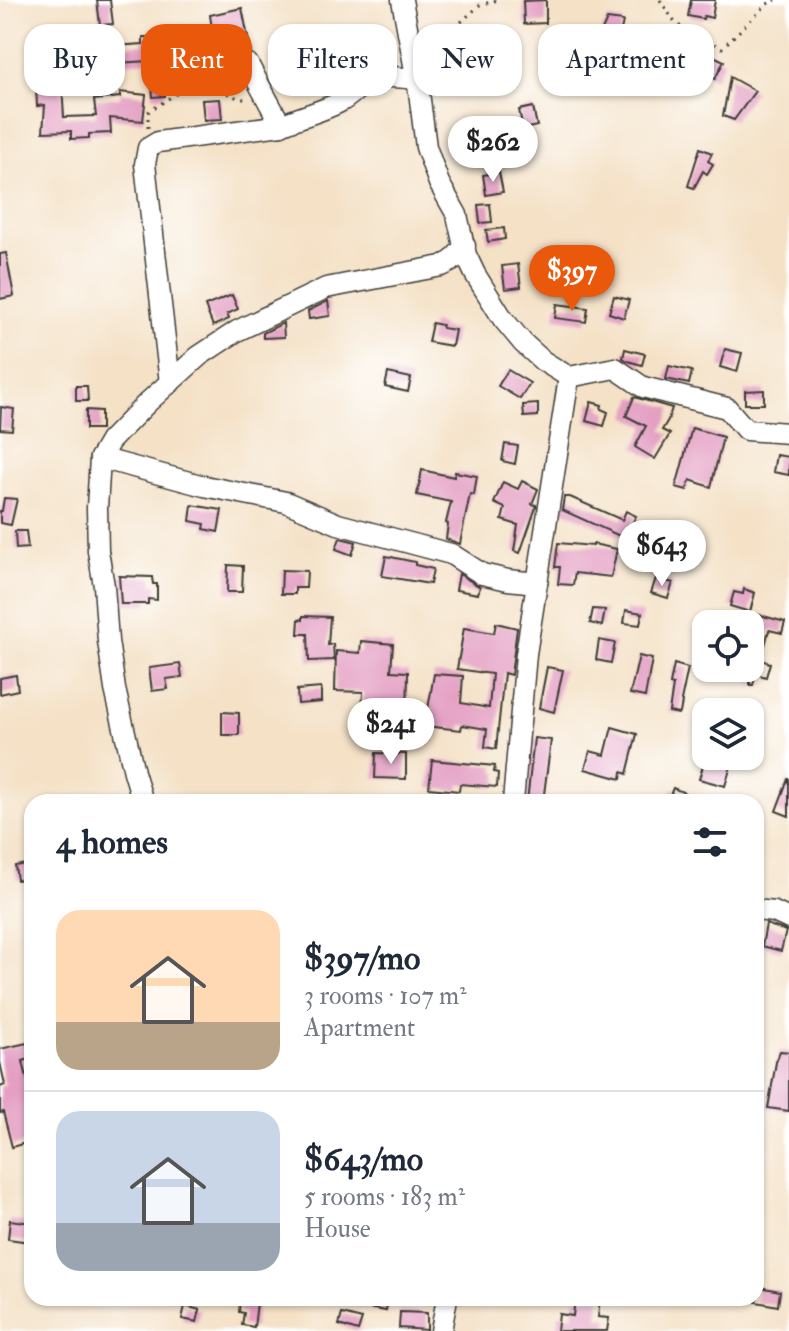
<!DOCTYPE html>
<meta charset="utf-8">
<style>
body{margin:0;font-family:"IM FELL Double Pica",serif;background:#f2f2f3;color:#1f2937;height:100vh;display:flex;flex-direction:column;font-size:30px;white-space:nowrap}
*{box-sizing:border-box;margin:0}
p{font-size:26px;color:#747a83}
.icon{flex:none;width:44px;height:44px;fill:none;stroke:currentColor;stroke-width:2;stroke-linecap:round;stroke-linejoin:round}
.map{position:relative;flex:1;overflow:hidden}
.sheet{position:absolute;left:24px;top:794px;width:740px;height:512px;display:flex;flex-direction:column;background:#fff;border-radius:24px;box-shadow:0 2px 6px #0004}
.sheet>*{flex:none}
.banner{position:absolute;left:24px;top:24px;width:742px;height:72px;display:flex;gap:16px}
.controls{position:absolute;left:692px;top:610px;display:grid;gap:16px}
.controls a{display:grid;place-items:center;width:72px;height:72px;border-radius:16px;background:#fff;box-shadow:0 2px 6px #0004;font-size:40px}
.price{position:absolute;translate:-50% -68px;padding:0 18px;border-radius:28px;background:#fff;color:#222;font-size:26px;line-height:52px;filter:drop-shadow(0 2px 4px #0008)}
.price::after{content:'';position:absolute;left:50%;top:48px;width:24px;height:18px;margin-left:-12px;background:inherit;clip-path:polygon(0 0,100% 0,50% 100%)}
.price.active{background:#ea580c;color:#fff}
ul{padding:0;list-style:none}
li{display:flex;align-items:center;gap:24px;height:200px;padding:0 32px}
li+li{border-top:2px solid #e0e1e3}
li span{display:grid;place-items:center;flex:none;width:224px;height:160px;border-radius:24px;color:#555}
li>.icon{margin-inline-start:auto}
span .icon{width:96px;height:96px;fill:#fffc;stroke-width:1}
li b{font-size:34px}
h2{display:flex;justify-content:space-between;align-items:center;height:96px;padding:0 32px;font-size:34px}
.chip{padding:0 28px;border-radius:24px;background:#fff;box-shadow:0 2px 6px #0004;font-size:28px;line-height:72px}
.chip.active{background:#ea580c;color:#fff}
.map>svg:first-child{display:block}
.building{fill:#e49fc3}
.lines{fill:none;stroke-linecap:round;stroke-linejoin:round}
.minor-casing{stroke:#3c3a36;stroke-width:23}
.path{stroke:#3c3a36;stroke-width:3;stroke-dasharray:2 6;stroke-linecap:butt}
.minor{stroke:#fff;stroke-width:20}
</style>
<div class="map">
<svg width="789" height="1331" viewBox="0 0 789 1331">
<rect width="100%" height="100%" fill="#fff"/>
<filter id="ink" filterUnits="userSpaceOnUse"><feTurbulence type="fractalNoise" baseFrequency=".0125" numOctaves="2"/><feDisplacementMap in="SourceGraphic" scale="16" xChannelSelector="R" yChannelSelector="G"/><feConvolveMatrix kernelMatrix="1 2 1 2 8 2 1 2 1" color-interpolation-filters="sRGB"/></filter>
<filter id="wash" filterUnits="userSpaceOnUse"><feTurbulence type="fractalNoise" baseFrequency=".006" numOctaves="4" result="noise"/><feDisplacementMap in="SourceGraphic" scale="32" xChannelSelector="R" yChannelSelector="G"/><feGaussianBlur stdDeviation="1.8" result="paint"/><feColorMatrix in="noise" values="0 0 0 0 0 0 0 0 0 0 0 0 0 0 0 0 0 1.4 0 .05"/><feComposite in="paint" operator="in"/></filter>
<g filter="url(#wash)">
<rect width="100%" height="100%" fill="#f4e1c6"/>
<g id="blocks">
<!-- building -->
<g class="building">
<polygon points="97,0 110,0 113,24 100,25"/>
<polygon points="546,0 546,23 524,24 523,1"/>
<polygon points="691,0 715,0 712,18 704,16 703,19 688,16"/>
<polygon points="242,8 251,52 243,52 236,55 236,59 229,61 206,62 206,56 171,59 171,66 163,66 165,96 153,97 150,61 116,63 115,46 143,44 143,37 177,38 213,36 210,15"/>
<polygon points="607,19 623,21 618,44 599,37"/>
<polygon points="679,33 693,40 687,54 673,47"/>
<polygon points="495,43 500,70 487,72 486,69 469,72 468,64 460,65 458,54 466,53 465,48"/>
<polygon points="88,47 89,59 72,60 71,48"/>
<polygon points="701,50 724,61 715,79 692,67"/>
<polygon points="330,55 334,77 298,89 294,63"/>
<polygon points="730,77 755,91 734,120 723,116"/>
<polygon points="62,84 64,117 96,116 94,100 120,97 120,92 146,95 143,121 110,118 111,133 89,134 89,138 71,139 71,131 43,132 45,105 37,106 36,86"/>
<polygon points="220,99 222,119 204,120 202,100"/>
<polygon points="533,107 537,126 523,129 519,110"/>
<polygon points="508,144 510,162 496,163 494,145"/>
<polygon points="700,148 712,153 708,161 713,164 707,174 703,171 694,188 688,186"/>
<polygon points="499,172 503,192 486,195 483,175"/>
<polygon points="490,204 492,222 480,223 478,205"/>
<polygon points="504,228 505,239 488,242 486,230"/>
<polygon points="6,253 14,296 0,299 0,254"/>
<polygon points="518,264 521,287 505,289 502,266"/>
<polygon points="232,295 238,309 227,314 229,319 213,326 205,306"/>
<polygon points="614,296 629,300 624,318 609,313"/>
<polygon points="328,301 330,316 309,319 308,311"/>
<polygon points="557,304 588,308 586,322 555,318"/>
<polygon points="283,323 284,337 263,338 263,333"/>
<polygon points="432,323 442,325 442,328 455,330 452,346 428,342"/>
<polygon points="625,349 645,354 642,365 628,361 623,358"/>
<polygon points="725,349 742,353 737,372 720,367"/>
<polygon points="669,366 692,371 689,384 666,379"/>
<polygon points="508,370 530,383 520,399 498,386"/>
<polygon points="388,373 411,378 408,392 385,387"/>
<polygon points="76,386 87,386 88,401 76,401"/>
<polygon points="764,390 764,404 745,404 745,391"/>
<polygon points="634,397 672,408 668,420 662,430 670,434 655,459 635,447 646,426 626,416"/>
<polygon points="591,402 602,405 601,409 608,412 604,426 586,421"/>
<polygon points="538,404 538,416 524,417 523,405"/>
<polygon points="1,407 14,409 12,430 0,429"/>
<polygon points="86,410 101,411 101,429 86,429"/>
<polygon points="692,428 723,437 711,487 690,480 687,490 676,487"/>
<polygon points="505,444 518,446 515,464 502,461"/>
<polygon points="776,455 789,457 789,475 773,472"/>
<polygon points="422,470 454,477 455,472 477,476 474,495 470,494 460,544 446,539 448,524 446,523 451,502 417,495"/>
<polygon points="522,481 538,489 532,504 536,505 536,507 520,553 514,551 518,525 502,520 505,508 494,503 503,482 518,489"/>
<polygon points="564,497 570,497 622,520 626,511 636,516 630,528 628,527 624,538 562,510"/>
<polygon points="4,498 17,499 11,525 0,523 0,511 2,511"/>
<polygon points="192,505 222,510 218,532 204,529 205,524 190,521"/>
<polygon points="15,531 26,531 28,548 16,549"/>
<polygon points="340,538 356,542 352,555 336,549"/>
<polygon points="558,543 593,546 593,544 617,549 611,577 575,573 573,585 558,584 560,567 555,567"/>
<polygon points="386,556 415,562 415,565 433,569 430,584 382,576"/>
<polygon points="228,565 243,566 242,592 227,592"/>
<polygon points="282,570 307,571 306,588 295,588 295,594 281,594"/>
<polygon points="459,574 480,587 478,594 456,590"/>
<polygon points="119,576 152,577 153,584 157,584 157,600 148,599 148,604 121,604"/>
<polygon points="656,578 673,583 668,598 651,593"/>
<polygon points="744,589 755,593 750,612 730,606 734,592 743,594"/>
<polygon points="593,609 605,610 602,626 590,623"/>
<polygon points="626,610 642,613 640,625 624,623"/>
<polygon points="756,614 785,622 782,633 769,630 761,660 770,663 766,677 756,674 753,685 750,685 750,635"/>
<polygon points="303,616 330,617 328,645 333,644 334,660 309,661 308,634 298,634 299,619 303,620"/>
<polygon points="496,623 517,628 511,675 504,673 496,749 485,747 487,729 462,725 461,730 425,726 434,674 463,676 461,703 489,708 492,674 457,669 464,628 494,633"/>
<polygon points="599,640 615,643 611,663 596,660"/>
<polygon points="361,641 393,644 391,671 408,672 407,717 384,716 384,708 362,708 363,692 335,691 336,651 360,653"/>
<polygon points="639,656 652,659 645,697 630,694"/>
<polygon points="180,664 182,677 166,679 168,689 152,691 149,668"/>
<polygon points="674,664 688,668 681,701 682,702 680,713 678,714 669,712 673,685 670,684"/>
<polygon points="547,667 563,670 554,712 539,708"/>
<polygon points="16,675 18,690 0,694 0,678"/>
<polygon points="321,688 321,702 298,704 297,690"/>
<polygon points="222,712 239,713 239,735 222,735"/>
<polygon points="612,727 637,734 627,774 622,772 621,779 585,769 590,751 605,755"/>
<polygon points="534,738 551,740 543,802 527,802"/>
<polygon points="376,753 406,754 406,779 375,778"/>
<polygon points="706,756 734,756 725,786 699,779"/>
<polygon points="432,760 495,766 494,772 498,773 497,787 460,784 459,791 429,788"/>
<polygon points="788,779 789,779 789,816 776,811"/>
<polygon points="673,788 685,793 682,802 667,802"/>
<polygon points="32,863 32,878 17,880 15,866"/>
<polygon points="766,924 786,931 781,951 762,946"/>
<polygon points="27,1043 30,1059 23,1061 29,1087 32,1086 32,1141 12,1147 3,1112 0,1113 0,1087 5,1085 0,1062 0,1049"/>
<polygon points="780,1051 789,1052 789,1111 768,1108 776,1062"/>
<polygon points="10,1220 32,1223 30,1242 8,1239"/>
<polygon points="759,1287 780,1291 778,1306 756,1302"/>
<polygon points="343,1298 388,1298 386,1311 342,1304"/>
<polygon points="575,1298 600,1298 598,1317 609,1318 607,1331 557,1331 559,1314 573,1316"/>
<polygon points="240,1301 257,1303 254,1327 242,1325 244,1313 239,1312"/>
<polygon points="185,1306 200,1310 197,1322 182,1319"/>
<polygon points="400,1312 427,1313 427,1330 399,1328"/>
<polygon points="342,1314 362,1319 358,1331 339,1325"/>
</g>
</g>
</g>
<g filter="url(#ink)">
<use href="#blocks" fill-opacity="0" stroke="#3c3a36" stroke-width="2"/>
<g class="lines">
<defs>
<g id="minor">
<polyline points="402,0 419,92 426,147 439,183 457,215 466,255 475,274 503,319 523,343 543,361 569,377 615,368 643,387 727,408 746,430 789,433"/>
<path d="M248,64L281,125C299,117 323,111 340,102C350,97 357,88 366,83C382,74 399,77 416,79"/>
<polyline points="170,383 145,164 148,148 158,142 281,125"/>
<polyline points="100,458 204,486 286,502 338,524 451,554 482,574 508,580 537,583"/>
<polyline points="143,802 134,772 115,689 108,641 104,586 98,551 97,508 100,458 110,441 147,403 199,356 237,331 326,288 442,266 452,261 465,246"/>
<polyline points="513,802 526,654 569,377"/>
<polyline points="756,910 774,912 789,919"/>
<polyline points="441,1331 447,1298"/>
</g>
</defs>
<!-- minor casing -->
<use href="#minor" class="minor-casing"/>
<!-- path -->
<g class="path">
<polyline points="660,0 676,24 722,48 767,4 776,0"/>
<polyline points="430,58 441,40 480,5 498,0"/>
<path d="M148,128V112C165,102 191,79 211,86C223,90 234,99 246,99"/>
</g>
<!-- minor -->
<use href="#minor" class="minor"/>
</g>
</g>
</svg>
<div class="controls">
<a><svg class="icon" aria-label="locate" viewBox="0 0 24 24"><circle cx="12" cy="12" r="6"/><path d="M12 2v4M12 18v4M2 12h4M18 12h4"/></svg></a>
<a><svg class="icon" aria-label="layers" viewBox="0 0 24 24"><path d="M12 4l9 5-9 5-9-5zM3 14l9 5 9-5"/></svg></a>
</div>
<b class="price" style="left:493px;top:184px">$262</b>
<b class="price active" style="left:572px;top:313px">$397</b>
<b class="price" style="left:662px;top:588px">$643</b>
<b class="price" style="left:391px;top:766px">$241</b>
<div class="banner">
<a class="chip">Buy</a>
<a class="chip active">Rent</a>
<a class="chip">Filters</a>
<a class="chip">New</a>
<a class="chip">Apartment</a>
</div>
<section class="sheet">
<h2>4 homes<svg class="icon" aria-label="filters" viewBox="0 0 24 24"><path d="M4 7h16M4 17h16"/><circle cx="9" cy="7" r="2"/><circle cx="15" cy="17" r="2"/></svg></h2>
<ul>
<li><span style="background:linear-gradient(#ffd9b3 70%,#b9a48a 0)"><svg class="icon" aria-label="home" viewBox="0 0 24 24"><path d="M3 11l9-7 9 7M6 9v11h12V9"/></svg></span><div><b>$397/mo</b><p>3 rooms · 107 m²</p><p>Apartment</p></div></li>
<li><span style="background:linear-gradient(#c9d6e8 70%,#9aa5b1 0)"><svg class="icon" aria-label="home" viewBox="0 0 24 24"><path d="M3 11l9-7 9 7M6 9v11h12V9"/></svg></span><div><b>$643/mo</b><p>5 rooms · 183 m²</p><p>House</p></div></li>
</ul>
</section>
</div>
